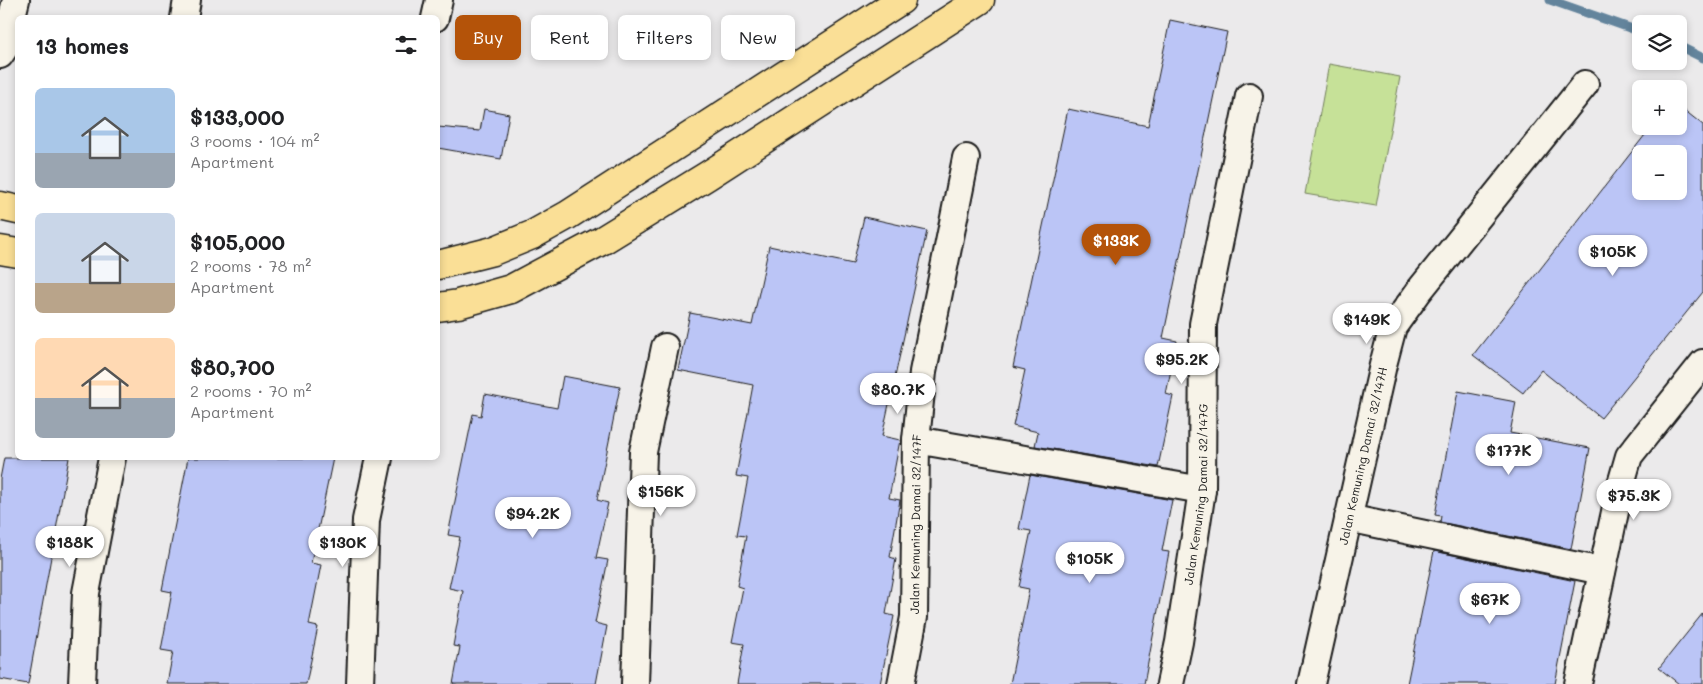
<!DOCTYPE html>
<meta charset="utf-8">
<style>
body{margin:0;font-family:Mali,sans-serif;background:#f6f6f6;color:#202124;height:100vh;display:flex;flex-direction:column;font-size:19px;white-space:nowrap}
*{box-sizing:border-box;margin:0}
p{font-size:16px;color:#757577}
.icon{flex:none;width:28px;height:28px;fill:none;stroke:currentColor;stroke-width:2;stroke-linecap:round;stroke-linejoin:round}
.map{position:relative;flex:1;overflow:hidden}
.side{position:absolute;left:15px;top:15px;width:425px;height:445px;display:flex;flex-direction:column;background:#fff;border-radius:8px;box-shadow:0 2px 8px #0003}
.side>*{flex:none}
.hud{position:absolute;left:455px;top:15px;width:475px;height:45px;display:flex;gap:10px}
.buttons{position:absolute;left:1632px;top:15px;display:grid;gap:10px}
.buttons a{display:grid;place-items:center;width:55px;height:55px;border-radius:8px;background:#fff;box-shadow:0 2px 8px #0003;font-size:25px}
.price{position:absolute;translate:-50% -42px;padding:0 11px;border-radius:18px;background:#fff;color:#222;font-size:16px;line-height:32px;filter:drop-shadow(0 1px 2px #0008)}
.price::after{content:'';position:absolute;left:50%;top:30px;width:15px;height:11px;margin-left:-8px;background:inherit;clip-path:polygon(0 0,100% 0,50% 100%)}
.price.active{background:#b45309;color:#fff}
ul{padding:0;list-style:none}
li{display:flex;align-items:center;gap:15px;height:125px;padding:0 20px}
li span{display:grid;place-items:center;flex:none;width:140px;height:100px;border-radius:8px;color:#555}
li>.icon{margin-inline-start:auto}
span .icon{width:60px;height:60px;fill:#fffc;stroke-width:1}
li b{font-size:21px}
h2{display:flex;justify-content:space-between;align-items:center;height:60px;padding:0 20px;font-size:21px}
.pill{padding:0 18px;border-radius:8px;background:#fff;box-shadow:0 2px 8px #0003;font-size:18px;line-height:45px}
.pill.active{background:#b45309;color:#fff}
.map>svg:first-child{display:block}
.green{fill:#c6e198;stroke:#717e5a}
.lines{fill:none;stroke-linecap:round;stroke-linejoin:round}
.stream{stroke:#63849c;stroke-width:9}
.building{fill:#bbc5f6;stroke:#1c1c1c;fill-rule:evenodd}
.minor-casing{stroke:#1c1c1c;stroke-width:30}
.motorway-casing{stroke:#1c1c1c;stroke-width:31}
.minor{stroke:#f7f3e8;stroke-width:26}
.motorway{stroke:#fadf96;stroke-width:28}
.labels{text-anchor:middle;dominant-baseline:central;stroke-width:4;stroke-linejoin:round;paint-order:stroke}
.street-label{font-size:12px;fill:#1c1c1c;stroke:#f7f3e8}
</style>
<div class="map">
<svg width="1703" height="684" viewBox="0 0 1703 684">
<rect width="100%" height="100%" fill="#ebeaeb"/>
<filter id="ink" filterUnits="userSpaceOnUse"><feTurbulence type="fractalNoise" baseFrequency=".02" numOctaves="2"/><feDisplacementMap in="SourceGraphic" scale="10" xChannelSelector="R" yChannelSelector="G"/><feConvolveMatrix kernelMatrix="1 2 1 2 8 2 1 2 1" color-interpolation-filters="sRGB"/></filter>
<g filter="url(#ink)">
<!-- green -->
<polygon class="green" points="1329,64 1400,77 1376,206 1305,194"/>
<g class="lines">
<!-- stream -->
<g class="stream">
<polyline points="1550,0 1641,32"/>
<polyline points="1679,46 1703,58"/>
</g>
</g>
<!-- building -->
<g class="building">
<polygon points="1170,20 1227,32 1163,338 1177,341 1166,394 1173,396 1158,467 1035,446 1038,432 1013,426 1025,370 1013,367 1068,109 1148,126"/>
<path d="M1679,106L1703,125V292L1601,418L1541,370L1523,393L1473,355L1652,126H1679ZM1641,154H1679V191H1641Z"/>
<polygon points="484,109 509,114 501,159 438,148 438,127 480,131"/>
<polygon points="864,217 927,231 882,436 900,440 889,498 900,500 890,557 896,559 886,614 894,616 880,684 737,684 744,644 732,642 743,588 737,586 746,536 737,535 748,478 736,476 753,385 678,370 690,313 752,325 769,246 853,264"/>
<polygon points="563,376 620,387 597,500 608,503 596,558 608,560 595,623 607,626 596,684 453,684 460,647 453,646 463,591 449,588 460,537 448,535 473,414 481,416 485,394 557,408"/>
<polygon points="1458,391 1516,402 1510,433 1590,448 1571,549 1440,522 1441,516 1435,515"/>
<polygon points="4,458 69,458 28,684 0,679 0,479"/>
<polygon points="188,458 333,458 311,563 321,565 309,625 318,627 306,684 167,684 173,652 161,650 172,592 162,590"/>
<polygon points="1030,475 1172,500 1162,551 1169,552 1144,684 1010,684 1029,589 1019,587 1031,531 1019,529"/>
<polygon points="1434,551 1575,581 1555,684 1407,684"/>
<polygon points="1703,613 1703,684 1679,684 1659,668"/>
</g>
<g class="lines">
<defs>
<g id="minor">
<polyline points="184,18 187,0"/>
<polyline points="435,18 439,0"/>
<polyline points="0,55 4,49 16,0"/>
<polyline points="916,440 1202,490"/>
<polyline points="1348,518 1602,571"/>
<polyline points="82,684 86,593 112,458"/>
<polyline points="360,684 366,520 379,458"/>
<polyline points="635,684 643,452 665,347"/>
<path id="s1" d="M901,684L914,617L916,440L923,372L966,158"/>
<path id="s2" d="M1170,684L1179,642L1202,490L1203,324L1249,96"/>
<path id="s3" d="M1311,684L1383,365L1393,327L1419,291L1585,84"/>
<polyline points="1578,684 1621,484 1629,456 1703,363"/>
</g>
<g id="motorway">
<polyline points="0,206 18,210"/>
<polyline points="0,250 18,253"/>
<polyline points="438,265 493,251 532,235 568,215 901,0"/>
<polyline points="438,307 458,304 511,289 603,240 707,176 980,0"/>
</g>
</defs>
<!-- minor casing -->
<use href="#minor" class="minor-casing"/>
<!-- motorway casing -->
<use href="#motorway" class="motorway-casing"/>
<!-- minor -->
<use href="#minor" class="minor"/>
<!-- motorway -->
<use href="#motorway" class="motorway"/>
</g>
</g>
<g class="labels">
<!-- street labels -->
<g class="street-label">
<text stroke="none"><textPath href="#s3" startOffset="234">Jalan Kemuning Damai 32/147H</textPath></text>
<text stroke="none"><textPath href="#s2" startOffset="192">Jalan Kemuning Damai 32/147G</textPath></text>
<text stroke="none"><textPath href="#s1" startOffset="161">Jalan Kemuning Damai 32/147F</textPath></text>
</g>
</g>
</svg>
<div class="buttons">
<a><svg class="icon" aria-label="layers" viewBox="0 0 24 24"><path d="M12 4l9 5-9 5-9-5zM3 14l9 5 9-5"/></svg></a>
<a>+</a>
<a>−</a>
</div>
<b class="price active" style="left:1116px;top:266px">$133K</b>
<b class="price" style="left:1613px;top:277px">$105K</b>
<b class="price" style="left:1367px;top:345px">$149K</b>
<b class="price" style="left:1182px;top:385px">$95.2K</b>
<b class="price" style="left:898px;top:415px">$80.7K</b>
<b class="price" style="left:1509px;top:476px">$177K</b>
<b class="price" style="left:661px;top:517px">$156K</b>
<b class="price" style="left:1634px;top:521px">$75.3K</b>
<b class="price" style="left:533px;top:539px">$94.2K</b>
<b class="price" style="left:70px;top:568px">$188K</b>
<b class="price" style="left:343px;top:568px">$130K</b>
<b class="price" style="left:1090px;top:584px">$105K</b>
<b class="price" style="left:1490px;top:625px">$67K</b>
<div class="hud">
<a class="pill active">Buy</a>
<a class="pill">Rent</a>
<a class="pill">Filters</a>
<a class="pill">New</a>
</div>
<section class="side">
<h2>13 homes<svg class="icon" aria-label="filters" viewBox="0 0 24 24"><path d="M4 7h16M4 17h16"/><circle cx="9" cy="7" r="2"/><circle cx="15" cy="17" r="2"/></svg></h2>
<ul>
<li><span style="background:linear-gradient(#a9c7e8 65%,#9aa5b1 0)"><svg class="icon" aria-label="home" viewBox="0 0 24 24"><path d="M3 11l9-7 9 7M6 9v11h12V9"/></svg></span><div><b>$133,000</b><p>3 rooms · 104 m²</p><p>Apartment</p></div></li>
<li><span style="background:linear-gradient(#c9d6e8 70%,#b9a48a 0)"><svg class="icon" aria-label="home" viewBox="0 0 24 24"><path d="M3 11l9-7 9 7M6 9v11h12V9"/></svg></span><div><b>$105,000</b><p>2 rooms · 78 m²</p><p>Apartment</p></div></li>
<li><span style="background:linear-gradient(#ffd9b3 60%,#9aa5b1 0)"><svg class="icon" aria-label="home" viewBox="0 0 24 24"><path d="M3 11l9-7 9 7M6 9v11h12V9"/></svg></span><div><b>$80,700</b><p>2 rooms · 70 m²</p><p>Apartment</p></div></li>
</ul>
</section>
</div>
